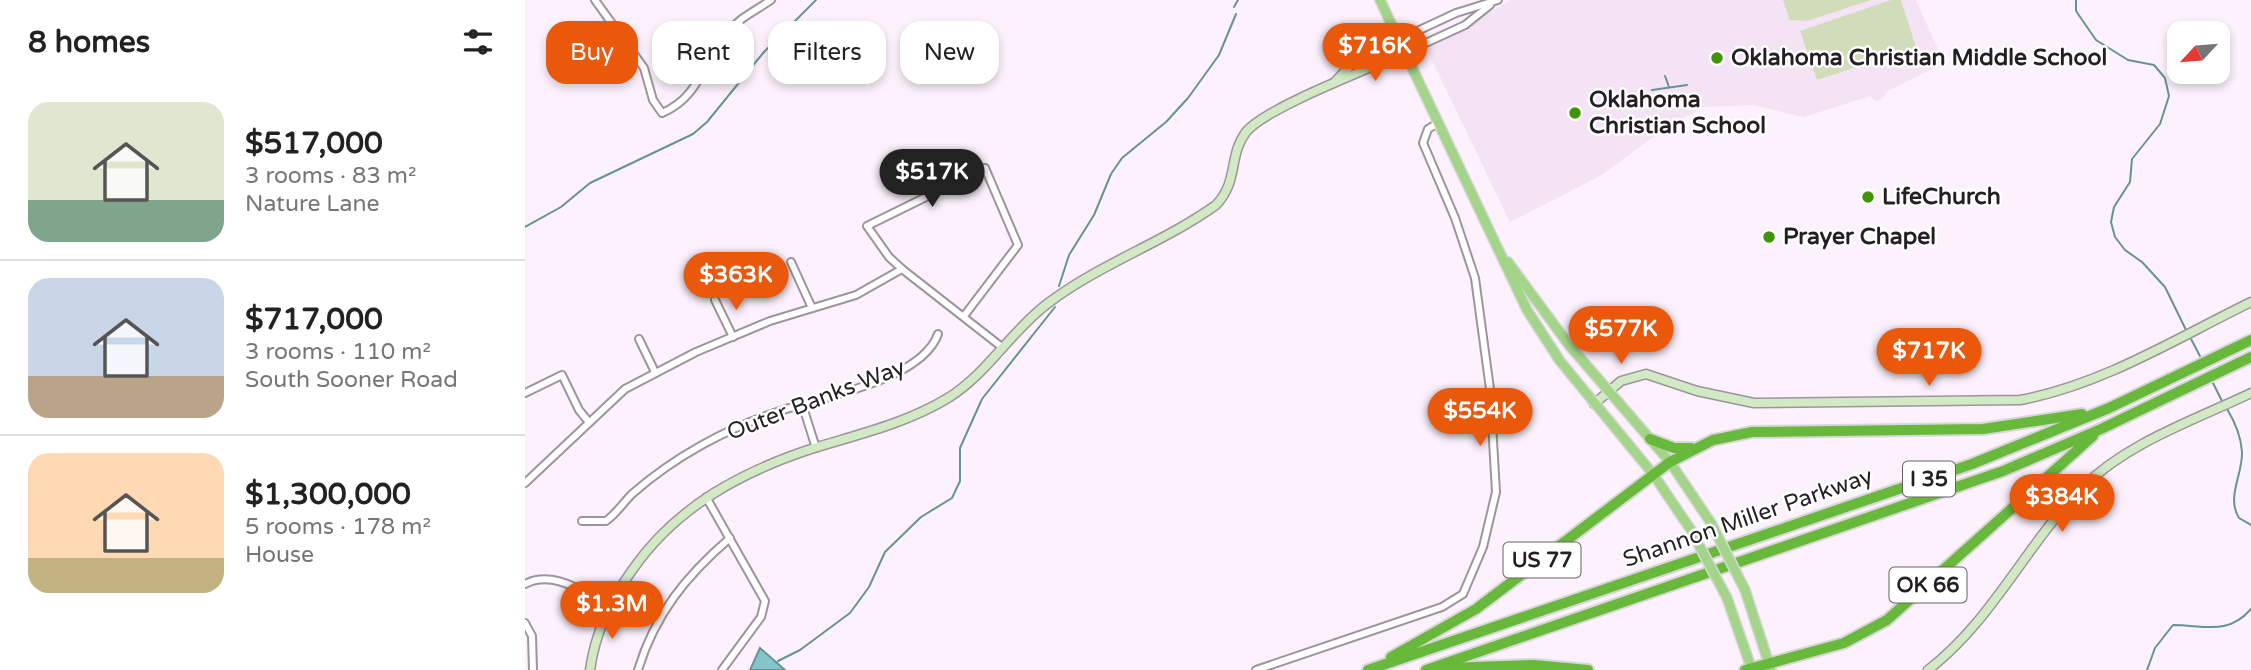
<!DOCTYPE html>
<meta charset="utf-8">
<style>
body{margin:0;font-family:"Varela Round",sans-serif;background:#f6f6f6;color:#222;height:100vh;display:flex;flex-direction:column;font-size:26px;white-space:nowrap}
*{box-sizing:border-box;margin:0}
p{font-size:23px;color:#767676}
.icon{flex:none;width:38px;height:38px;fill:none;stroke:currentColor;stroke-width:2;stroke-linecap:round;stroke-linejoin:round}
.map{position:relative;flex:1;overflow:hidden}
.side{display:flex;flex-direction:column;background:#fff;width:525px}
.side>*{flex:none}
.top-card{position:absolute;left:21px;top:21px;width:665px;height:63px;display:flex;gap:14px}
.needle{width:46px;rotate:244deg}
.buttons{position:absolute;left:1642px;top:21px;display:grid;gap:14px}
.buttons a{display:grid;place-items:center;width:63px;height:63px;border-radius:14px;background:#fff;box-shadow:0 4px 10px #0003;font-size:35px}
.price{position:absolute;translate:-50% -60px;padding:0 16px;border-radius:24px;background:#ea580c;color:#fff;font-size:23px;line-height:46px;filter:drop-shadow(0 2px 4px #0008)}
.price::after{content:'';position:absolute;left:50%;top:42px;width:21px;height:16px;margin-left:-10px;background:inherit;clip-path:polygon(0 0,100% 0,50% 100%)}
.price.current{background:#222;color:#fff}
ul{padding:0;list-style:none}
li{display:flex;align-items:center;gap:21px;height:175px;padding:0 28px}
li+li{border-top:2px solid #e0e0e0}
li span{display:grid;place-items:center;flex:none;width:196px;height:140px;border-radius:21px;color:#555}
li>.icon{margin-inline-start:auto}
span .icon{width:84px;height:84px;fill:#fffc;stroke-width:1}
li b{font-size:30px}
h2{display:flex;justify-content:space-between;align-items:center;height:84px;padding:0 28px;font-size:30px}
.tag{padding:0 24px;border-radius:21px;background:#fff;box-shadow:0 4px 10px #0003;font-size:24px;line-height:63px}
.tag.current{background:#ea580c;color:#fff}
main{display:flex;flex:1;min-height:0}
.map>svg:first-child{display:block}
.built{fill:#f4e3f4}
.green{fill:#d1dcba}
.water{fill:#83c5c9;stroke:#669397;stroke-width:2}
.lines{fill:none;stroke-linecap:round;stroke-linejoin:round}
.stream{stroke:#669397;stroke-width:2}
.street-casing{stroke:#9e949e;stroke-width:10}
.secondary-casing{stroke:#9e949e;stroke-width:11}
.primary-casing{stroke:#d7d7d7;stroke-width:12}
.highway-casing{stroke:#d7d7d7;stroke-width:14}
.street{stroke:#fff;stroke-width:6}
.secondary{stroke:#d2eac4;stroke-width:8}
.primary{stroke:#a4d489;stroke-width:9}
.highway{stroke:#68b83b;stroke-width:10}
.primary-bridge-casing{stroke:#d7d7d7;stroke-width:12;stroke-linecap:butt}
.primary-bridge{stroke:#a4d489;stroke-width:9}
.poi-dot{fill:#3f9507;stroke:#fff;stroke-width:2.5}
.labels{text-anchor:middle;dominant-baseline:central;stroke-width:5;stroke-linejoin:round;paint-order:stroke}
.shield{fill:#fff;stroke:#656265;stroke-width:2}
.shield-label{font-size:21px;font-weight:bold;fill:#231f23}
.poi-label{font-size:23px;font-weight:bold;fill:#231f23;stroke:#fff;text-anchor:start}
.street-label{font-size:23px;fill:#231f23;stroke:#fff}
</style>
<main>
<section class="side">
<h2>8 homes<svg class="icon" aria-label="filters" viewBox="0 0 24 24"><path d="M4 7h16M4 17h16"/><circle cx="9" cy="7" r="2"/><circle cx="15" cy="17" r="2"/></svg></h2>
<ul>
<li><span style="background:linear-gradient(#dfe7d0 70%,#7fa58c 0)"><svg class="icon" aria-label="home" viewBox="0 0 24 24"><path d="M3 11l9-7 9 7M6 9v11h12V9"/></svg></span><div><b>$517,000</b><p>3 rooms · 83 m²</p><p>Nature Lane</p></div></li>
<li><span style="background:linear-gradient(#c9d6e8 70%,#b9a48a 0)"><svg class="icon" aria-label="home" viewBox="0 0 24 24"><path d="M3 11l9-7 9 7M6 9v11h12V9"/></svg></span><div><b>$717,000</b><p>3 rooms · 110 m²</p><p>South Sooner Road</p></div></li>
<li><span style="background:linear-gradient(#ffd9b3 75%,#c2b280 0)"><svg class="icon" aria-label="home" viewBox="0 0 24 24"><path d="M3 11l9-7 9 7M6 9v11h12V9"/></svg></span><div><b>$1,300,000</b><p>5 rooms · 178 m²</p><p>House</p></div></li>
</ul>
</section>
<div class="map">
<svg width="1726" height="670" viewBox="0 0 1726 670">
<rect width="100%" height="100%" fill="#fcf1fc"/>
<!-- built -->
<polygon class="built" points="986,0 1391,0 1419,63 1361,92 1358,99 1351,101 1345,96 1279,117 1228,105 1179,107 1142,127 1075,176 985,222 901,48"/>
<!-- green -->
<g class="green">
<polygon points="1258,0 1346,0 1282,21 1265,20"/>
<polygon points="1366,0 1376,0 1391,47 1292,80 1275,31"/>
</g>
<!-- water -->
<polygon class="water" points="235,648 260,670 225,670"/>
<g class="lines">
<!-- stream -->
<g class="stream">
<polyline points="1551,0 1551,11 1571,40 1603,60 1629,65 1640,78 1644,96 1635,124 1607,159 1605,182 1589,207 1586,222 1590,237 1600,250 1617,262 1640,287 1662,332"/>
<polyline points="709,7 713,0"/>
<polyline points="1140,76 1144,87"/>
<polyline points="1127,90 1162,85"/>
<polyline points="0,227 36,207 65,183 168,134 182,122 239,52 291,0"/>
<polyline points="534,286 544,255 569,215 586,174 597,158 641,122 663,98 694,55 711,14"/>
<polyline points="1665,337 1677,360"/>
<polyline points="1687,381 1697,401"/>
<path d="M1702,409C1710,422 1716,436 1717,452C1718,474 1701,497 1714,518L1726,525"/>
<polyline points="253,661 275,650 325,613 344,587 360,552 396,517 427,498 435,481 435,448 457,399 530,307"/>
<path d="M1622,670L1630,648L1648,625C1679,625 1703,636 1726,609"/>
</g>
<defs>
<g id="street">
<path d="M70,0L119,68L128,100L137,113C174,98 179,61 202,33C214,18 230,11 246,0"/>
<polyline points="873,40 931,13 973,0"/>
<polyline points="879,53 940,25 965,5"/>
<polyline points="266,262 287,308"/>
<polyline points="190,300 208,337"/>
<polyline points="439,316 493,245 460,168 342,226 364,257 377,269 478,348"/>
<polyline points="114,339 130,372"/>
<polyline points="0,393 37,375 54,410 63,421"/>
<polyline points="277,404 291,448"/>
<polyline points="0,483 100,389 171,352 245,321 331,295 377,269"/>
<polyline points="181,497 240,601 236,617 197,670"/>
<path d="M57,521H81C91,514 98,503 107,494C149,457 202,428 255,411C298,397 397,380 413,334"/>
<path d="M0,584C29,569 59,593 86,605"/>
<polyline points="0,623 7,636 8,670"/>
<path d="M113,670C130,614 161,576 205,538"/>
<polyline points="731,670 917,607 938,594 958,547 971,492 965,389 950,278 930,218 898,143 903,129 913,123"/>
</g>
<g id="secondary">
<polyline points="810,82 831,59 873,40"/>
<path d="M1069,404L1096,381L1121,374L1172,391L1229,403L1495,400C1577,385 1652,338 1726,302"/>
<path d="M65,670C70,633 87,598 108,569C152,506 218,471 289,448C335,434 382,423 423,398C463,373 485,332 522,304C574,264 638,243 691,205C714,181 703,156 721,132C740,108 846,68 879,53"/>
<path d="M1403,670C1468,620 1502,543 1558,487C1603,442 1670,420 1726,393"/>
</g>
<g id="primary">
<polyline points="855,0 1002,310 1035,361 1128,474 1166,530"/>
<polyline points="983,262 1044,345 1145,462 1186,523"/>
<polyline points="1220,590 1246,670"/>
<polyline points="1202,598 1227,670"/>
</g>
<g id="highway">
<polyline points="1125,439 1149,448 1166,448"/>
<polyline points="866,657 951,609 1145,462 1188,440 1227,432 1458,429 1557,414"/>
<polyline points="920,668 1009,665 1063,670"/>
<polyline points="843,670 1447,464 1584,408 1726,340"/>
<polyline points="901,670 1478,471 1576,429 1726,357"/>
<polyline points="1220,670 1319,643 1362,620 1568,436"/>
</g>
</defs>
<!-- street casing -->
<use href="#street" class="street-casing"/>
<!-- secondary casing -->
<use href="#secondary" class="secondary-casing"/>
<!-- primary casing -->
<use href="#primary" class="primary-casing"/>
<!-- highway casing -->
<use href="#highway" class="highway-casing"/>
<!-- street -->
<use href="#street" class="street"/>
<!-- secondary -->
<use href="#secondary" class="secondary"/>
<!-- primary -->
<use href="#primary" class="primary"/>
<!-- highway -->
<use href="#highway" class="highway"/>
<defs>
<g id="primary-bridge">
<polyline points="1186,523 1220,590"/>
<polyline points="1166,530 1202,598"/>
</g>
</defs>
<!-- primary-bridge casing -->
<use href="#primary-bridge" class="primary-bridge-casing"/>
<!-- primary-bridge -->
<use href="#primary-bridge" class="primary-bridge"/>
</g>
<!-- markers -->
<g class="poi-dot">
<circle cx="1192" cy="58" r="7"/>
<circle cx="1050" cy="113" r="7"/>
<circle cx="1343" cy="197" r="7"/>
<circle cx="1244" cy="237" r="7"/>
</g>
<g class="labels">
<!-- shield labels -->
<g class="shield">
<rect x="1378" y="461.5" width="52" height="35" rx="5"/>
<rect x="978.5" y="542.5" width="77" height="35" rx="5"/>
<rect x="1364.5" y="567.5" width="77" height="35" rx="5"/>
</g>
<g class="shield-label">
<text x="1404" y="479">I 35</text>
<text x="1017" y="560">US 77</text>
<text x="1403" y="585">OK 66</text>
</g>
<!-- poi labels -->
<g class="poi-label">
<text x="1206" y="58">Oklahoma Christian Middle School</text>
<text x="1064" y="100">Oklahoma<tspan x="1064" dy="26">Christian School</tspan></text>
<text x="1357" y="197">LifeChurch</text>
<text x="1258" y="237">Prayer Chapel</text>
</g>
<!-- street labels -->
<g class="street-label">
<text transform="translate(291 400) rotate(-21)">Outer Banks Way</text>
<text transform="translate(1223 518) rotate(-19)">Shannon Miller Parkway</text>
</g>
</g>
</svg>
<div class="buttons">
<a><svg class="needle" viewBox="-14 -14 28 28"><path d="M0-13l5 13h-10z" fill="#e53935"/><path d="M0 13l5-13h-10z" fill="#767676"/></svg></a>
</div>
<b class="price" style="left:850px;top:83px">$716K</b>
<b class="price current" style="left:407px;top:209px">$517K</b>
<b class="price" style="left:211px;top:312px">$363K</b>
<b class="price" style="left:1096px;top:366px">$577K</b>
<b class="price" style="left:1404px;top:388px">$717K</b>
<b class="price" style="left:955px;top:448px">$554K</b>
<b class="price" style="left:1537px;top:534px">$384K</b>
<b class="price" style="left:87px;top:641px">$1.3M</b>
<div class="top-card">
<a class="tag current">Buy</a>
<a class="tag">Rent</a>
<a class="tag">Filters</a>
<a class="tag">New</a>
</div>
</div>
</main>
